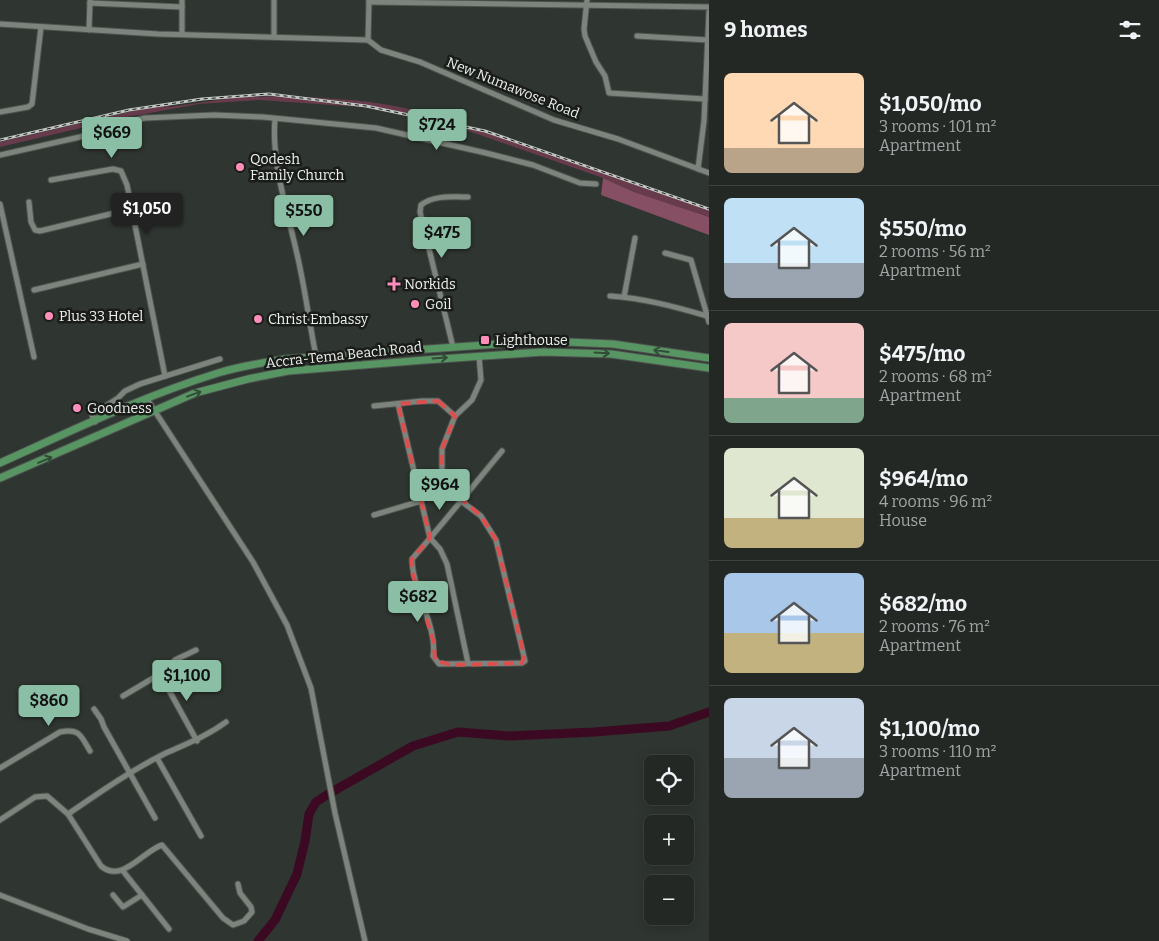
<!DOCTYPE html>
<meta charset="utf-8">
<style>
body{margin:0;font-family:Bitter,serif;background:#2b302c;color:#f1f3f6;height:100vh;display:flex;flex-direction:column;font-size:19px;white-space:nowrap}
*{box-sizing:border-box;margin:0}
p{font-size:16px;color:#a3a6a6}
.icon{flex:none;width:28px;height:28px;fill:none;stroke:currentColor;stroke-width:2;stroke-linecap:round;stroke-linejoin:round}
.map{position:relative;flex:1;overflow:hidden}
.panel{display:flex;flex-direction:column;background:#232824;width:450px}
.panel>*{flex:none}
.buttons{position:absolute;left:644px;top:755px;display:grid;gap:10px}
.buttons a{display:grid;place-items:center;width:50px;height:50px;border-radius:8px;background:#232824;box-shadow:0 2px 12px #0003,0 0 0 1px #404441;font-size:25px}
.price{position:absolute;translate:-50% -42px;padding:0 11px;border-radius:5px;background:#8abfa5;color:#111;font-size:16px;line-height:32px;filter:drop-shadow(0 1px 2px #0008)}
.price::after{content:'';position:absolute;left:50%;top:30px;width:15px;height:11px;margin-left:-8px;background:inherit;clip-path:polygon(0 0,100% 0,50% 100%)}
.price.current{background:#222;color:#fff}
ul{padding:0;list-style:none}
li{display:flex;align-items:center;gap:15px;height:125px;padding:0 15px}
li+li{border-top:1px solid #404441}
li span{display:grid;place-items:center;flex:none;width:140px;height:100px;border-radius:8px;color:#555}
li>.icon{margin-inline-start:auto}
span .icon{width:60px;height:60px;fill:#fffc;stroke-width:1}
li b{font-size:21px}
h2{display:flex;justify-content:space-between;align-items:center;height:60px;padding:0 15px;font-size:21px}
main{display:flex;flex:1;min-height:0}
.map>svg:first-child{display:block}
.green{fill:#673b4b}
.forest{fill:#874f64}
.lines{fill:none;stroke-linecap:round;stroke-linejoin:round}
.river{stroke:#3b0921;stroke-width:9}
.minor-casing{stroke:#4f534f;stroke-width:7}
.major-casing{stroke:#4f534f;stroke-width:9}
.minor{stroke:#7d847d;stroke-width:5}
.major{stroke:#579563;stroke-width:7}
.rail-casing{stroke:#c2c6c2;stroke-width:3}
.rail{stroke:#191c19;stroke-width:1;stroke-dasharray:4;stroke-linecap:butt}
.oneway{stroke:#324c37}
.marked{fill:none;stroke:#db504f;stroke-width:4;stroke-dasharray:10 6;stroke-linejoin:round}
.poi-dot{fill:#ff8eba;stroke:#191c19;stroke-width:2}
.labels{text-anchor:middle;dominant-baseline:central;stroke-width:5;stroke-linejoin:round;paint-order:stroke}
.street-label{font-size:14px;fill:#edf1ed;stroke:#191c19}
.poi-label{font-size:14px;fill:#edf1ed;stroke:#191c19;text-anchor:start}
</style>
<main>
<div class="map">
<svg width="709" height="941" viewBox="0 0 709 941">
<rect width="100%" height="100%" fill="#2f3530"/>
<!-- green -->
<path class="green" d="M286,96C322,98 359,99 395,106C429,113 461,124 494,134C566,157 638,182 709,209V217L634,192L603,178L460,128L376,108L259,100L199,104L128,117L0,147V142L167,103L169,107L239,97Z"/>
<!-- forest -->
<polygon class="forest" points="603,178 634,192 709,217 709,235 601,195"/>
<g class="lines">
<!-- river -->
<polyline class="river" points="258,941 275,920 297,874 305,841 309,814 316,802 330,793 413,746 458,732 509,736 594,732 669,726 709,712"/>
<defs>
<g id="minor">
<polyline points="587,0 584,29 585,36 596,62 605,76 609,93 705,99"/>
<polyline points="369,2 709,7"/>
<polyline points="90,3 182,7"/>
<polyline points="0,24 158,34 368,40"/>
<polyline points="89,30 90,1"/>
<polyline points="182,34 182,0"/>
<polyline points="637,36 708,40"/>
<polyline points="274,37 274,0"/>
<polyline points="368,40 381,50 420,62 554,120 618,139 709,173"/>
<polyline points="368,40 369,1"/>
<polyline points="0,112 28,107 32,104 41,27"/>
<path d="M275,119C271,162 288,213 297,254C305,288 309,322 316,356"/>
<polyline points="0,155 80,137 105,127 145,118 214,115 263,117 376,128 486,153 533,165 580,183 596,184"/>
<polyline points="698,169 704,121 709,12"/>
<polyline points="51,180 113,169 121,171 127,185 165,376"/>
<polyline points="29,202 31,222 35,230 40,231 131,209"/>
<polyline points="0,204 34,357"/>
<polyline points="665,253 691,260 709,322"/>
<polyline points="34,290 143,264"/>
<path d="M610,296C643,298 676,307 707,316"/>
<polyline points="624,297 635,238"/>
<path d="M453,347L420,212L421,205C433,195 453,197 468,197"/>
<path d="M479,356L481,380L472,400L455,416L442,449V470L450,489L461,501L481,516L496,540L525,661L522,663L439,664L433,656C438,628 412,589 412,559C443,524 472,487 502,451"/>
<polyline points="147,399 253,562 287,625 311,688 335,813 365,941"/>
<polyline points="398,404 430,538 440,549 447,564 468,663"/>
<polyline points="374,406 422,401 438,401 455,416"/>
<polyline points="95,422 92,415 118,398 125,391 140,384 220,359"/>
<polyline points="374,515 421,501"/>
<polyline points="160,674 197,741"/>
<polyline points="123,696 160,674 175,660 196,650"/>
<polyline points="94,709 101,719 104,727 155,818"/>
<polyline points="157,758 201,836"/>
<path d="M0,768L60,732C80,728 81,736 90,751"/>
<path d="M68,814C99,793 130,771 164,754C186,744 207,736 226,722"/>
<path d="M0,820L35,797L47,796L68,814L101,866C122,884 143,851 162,845L223,918L233,925L244,921L252,912L251,907L240,893L238,884"/>
<polyline points="123,871 169,929"/>
<polyline points="0,895 88,929 127,941"/>
<polyline points="113,895 123,907 142,895"/>
</g>
<g id="major">
<path d="M0,463C71,431 143,396 218,373C240,366 263,363 285,359L543,341L613,344L709,358"/>
<polyline points="0,478 195,393 248,379 288,371 425,360 543,352 611,354 709,368"/>
</g>
</defs>
<!-- minor casing -->
<use href="#minor" class="minor-casing"/>
<!-- major casing -->
<use href="#major" class="major-casing"/>
<!-- minor -->
<use href="#minor" class="minor"/>
<!-- major -->
<use href="#major" class="major"/>
<defs>
<polyline id="rail" points="0,140 129,110 202,99 269,94 366,106 485,131 709,209"/>
</defs>
<!-- rail casing -->
<use href="#rail" class="rail-casing"/>
<!-- rail -->
<use href="#rail" class="rail"/>
</g>
<!-- one-way arrows -->
<defs><path id="oneway-shaft" d="M-6 0H5M1.5-3L5.5 0L1.5 3" fill="none" stroke-width="1.6" stroke-linecap="round" stroke-linejoin="round" transform="scale(1.25)"/></defs>
<g class="oneway">
<use href="#oneway-shaft" transform="translate(661 351) rotate(-172)"/>
<use href="#oneway-shaft" transform="translate(602 353) rotate(3)"/>
<use href="#oneway-shaft" transform="translate(440 358) rotate(-4)"/>
<use href="#oneway-shaft" transform="translate(194 394) rotate(-20)"/>
<use href="#oneway-shaft" transform="translate(45 460) rotate(-23)"/>
</g>
<!-- marked area -->
<path class="marked" d="M438,401L455,416L442,449V470L450,489L481,516L496,540L524,655L522,663L451,665L435,660L434,643L412,572V559L430,538L398,404Z"/>
<!-- markers -->
<g class="poi-dot">
<circle cx="240" cy="167" r="5"/>
<path d="M391.5 276.5h5v5h5v5h-5v5h-5v-5h-5v-5h5z"/>
<circle cx="415" cy="304" r="5"/>
<circle cx="49" cy="316" r="5"/>
<circle cx="258" cy="319" r="5"/>
<rect x="480" y="335" width="10" height="10" rx="2.5"/>
<circle cx="77" cy="408" r="5"/>
</g>
<g class="labels">
<!-- street labels -->
<g class="street-label">
<text transform="translate(513 88) rotate(22)">New Numawose Road</text>
<text transform="translate(344 355) rotate(-6)">Accra-Tema Beach Road</text>
</g>
<!-- poi labels -->
<g class="poi-label">
<text x="250" y="159">Qodesh<tspan x="250" dy="16">Family Church</tspan></text>
<text x="404" y="284">Norkids</text>
<text x="425" y="304">Goil</text>
<text x="59" y="316">Plus 33 Hotel</text>
<text x="268" y="319">Christ Embassy</text>
<text x="495" y="340">Lighthouse</text>
<text x="87" y="408">Goodness</text>
</g>
</g>
</svg>
<div class="buttons">
<a><svg class="icon" aria-label="locate" viewBox="0 0 24 24"><circle cx="12" cy="12" r="6"/><path d="M12 2v4M12 18v4M2 12h4M18 12h4"/></svg></a>
<a>+</a>
<a>−</a>
</div>
<b class="price" style="left:437px;top:151px">$724</b>
<b class="price" style="left:112px;top:159px">$669</b>
<b class="price current" style="left:147px;top:235px">$1,050</b>
<b class="price" style="left:304px;top:237px">$550</b>
<b class="price" style="left:442px;top:259px">$475</b>
<b class="price" style="left:440px;top:511px">$964</b>
<b class="price" style="left:418px;top:623px">$682</b>
<b class="price" style="left:187px;top:702px">$1,100</b>
<b class="price" style="left:49px;top:727px">$860</b>
</div>
<section class="panel">
<h2>9 homes<svg class="icon" aria-label="filters" viewBox="0 0 24 24"><path d="M4 7h16M4 17h16"/><circle cx="9" cy="7" r="2"/><circle cx="15" cy="17" r="2"/></svg></h2>
<ul>
<li><span style="background:linear-gradient(#ffd9b3 75%,#b9a48a 0)"><svg class="icon" aria-label="home" viewBox="0 0 24 24"><path d="M3 11l9-7 9 7M6 9v11h12V9"/></svg></span><div><b>$1,050/mo</b><p>3 rooms · 101 m²</p><p>Apartment</p></div></li>
<li><span style="background:linear-gradient(#bfe0f5 65%,#9aa5b1 0)"><svg class="icon" aria-label="home" viewBox="0 0 24 24"><path d="M3 11l9-7 9 7M6 9v11h12V9"/></svg></span><div><b>$550/mo</b><p>2 rooms · 56 m²</p><p>Apartment</p></div></li>
<li><span style="background:linear-gradient(#f6c9c9 75%,#7fa58c 0)"><svg class="icon" aria-label="home" viewBox="0 0 24 24"><path d="M3 11l9-7 9 7M6 9v11h12V9"/></svg></span><div><b>$475/mo</b><p>2 rooms · 68 m²</p><p>Apartment</p></div></li>
<li><span style="background:linear-gradient(#dfe7d0 70%,#c2b280 0)"><svg class="icon" aria-label="home" viewBox="0 0 24 24"><path d="M3 11l9-7 9 7M6 9v11h12V9"/></svg></span><div><b>$964/mo</b><p>4 rooms · 96 m²</p><p>House</p></div></li>
<li><span style="background:linear-gradient(#a9c7e8 60%,#c2b280 0)"><svg class="icon" aria-label="home" viewBox="0 0 24 24"><path d="M3 11l9-7 9 7M6 9v11h12V9"/></svg></span><div><b>$682/mo</b><p>2 rooms · 76 m²</p><p>Apartment</p></div></li>
<li><span style="background:linear-gradient(#c9d6e8 60%,#9aa5b1 0)"><svg class="icon" aria-label="home" viewBox="0 0 24 24"><path d="M3 11l9-7 9 7M6 9v11h12V9"/></svg></span><div><b>$1,100/mo</b><p>3 rooms · 110 m²</p><p>Apartment</p></div></li>
</ul>
</section>
</main>
